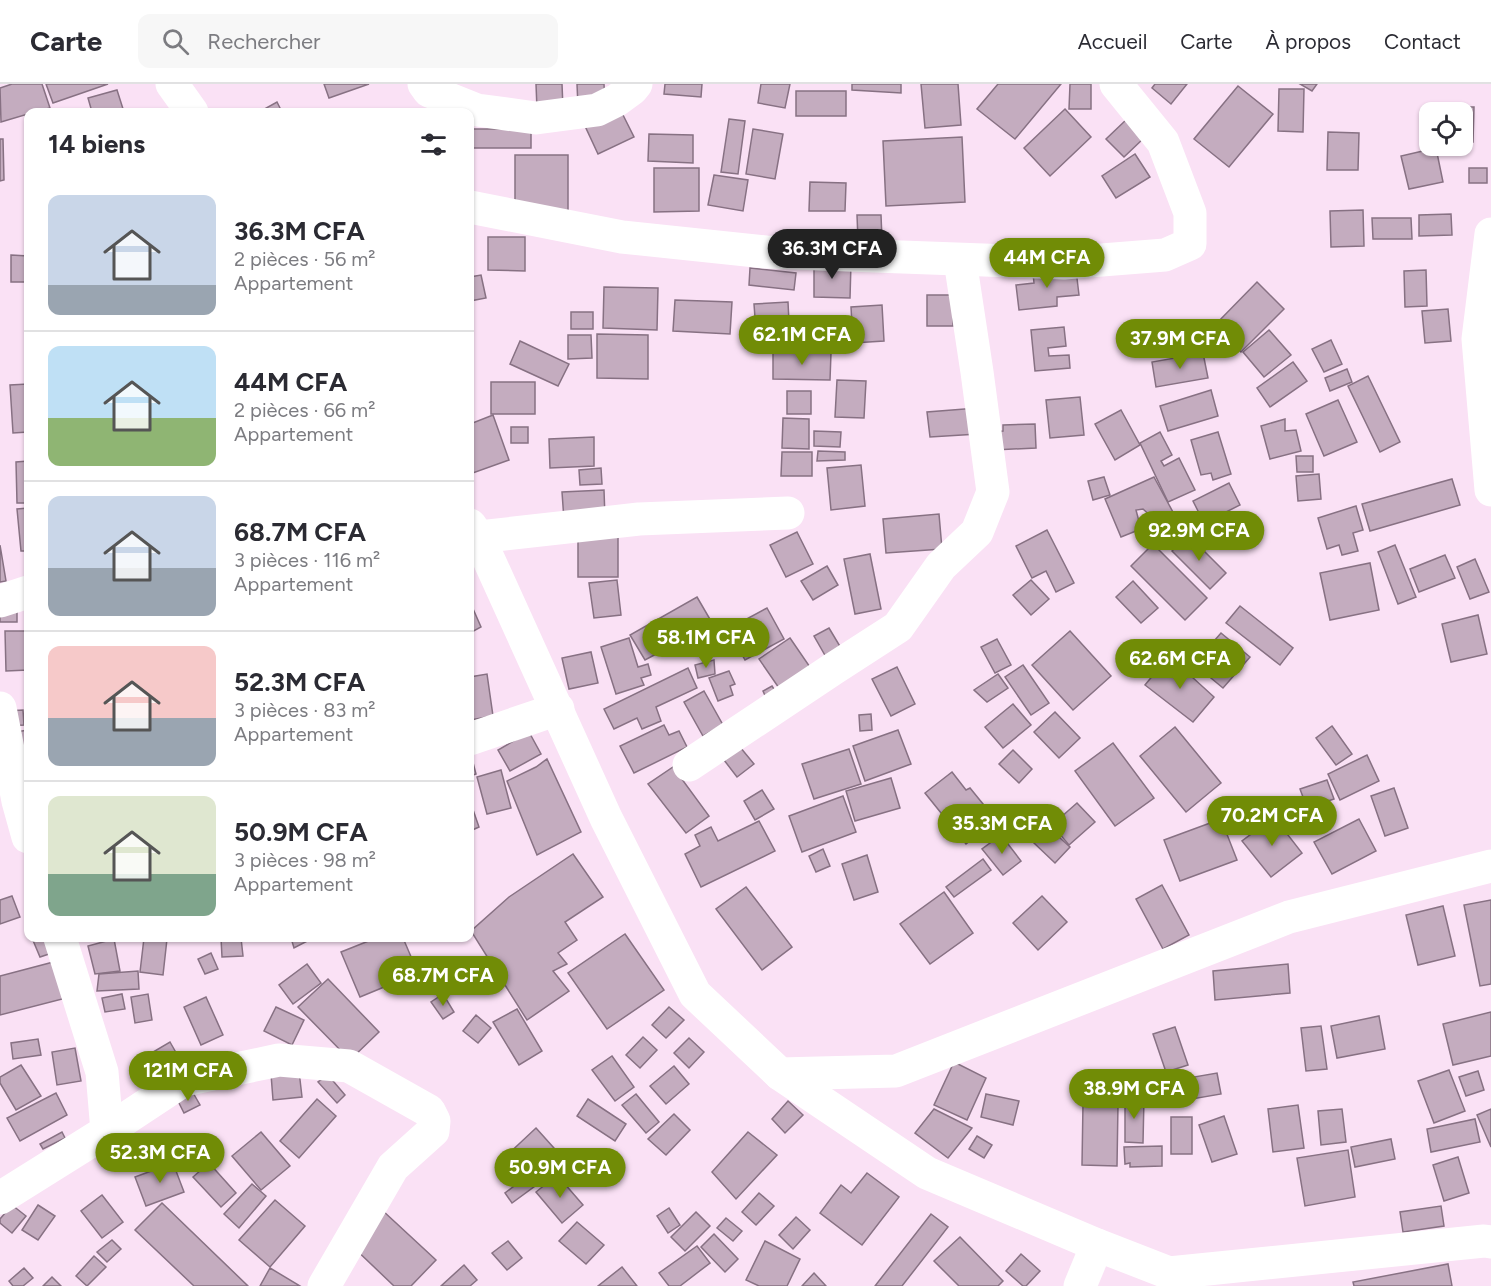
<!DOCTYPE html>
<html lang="fr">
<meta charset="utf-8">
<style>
body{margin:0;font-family:Figtree,sans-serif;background:#f7f7f7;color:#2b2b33;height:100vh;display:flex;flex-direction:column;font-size:22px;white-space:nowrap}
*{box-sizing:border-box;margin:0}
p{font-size:20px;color:#7c7c81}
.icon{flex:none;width:33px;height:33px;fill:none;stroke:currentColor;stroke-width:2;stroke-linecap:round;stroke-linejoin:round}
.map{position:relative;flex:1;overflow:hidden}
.side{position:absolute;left:24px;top:24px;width:450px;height:834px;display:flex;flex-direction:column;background:#fff;border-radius:12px;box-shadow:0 2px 4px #0004}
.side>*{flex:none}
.controls{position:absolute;left:1419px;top:18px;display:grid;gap:12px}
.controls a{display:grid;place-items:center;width:54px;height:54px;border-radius:12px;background:#fff;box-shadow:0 2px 4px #0004;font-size:30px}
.price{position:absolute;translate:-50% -51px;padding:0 14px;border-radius:21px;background:#718c06;color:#fff;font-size:20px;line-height:39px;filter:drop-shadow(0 2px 3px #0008)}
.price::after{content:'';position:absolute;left:50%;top:36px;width:18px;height:14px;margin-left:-9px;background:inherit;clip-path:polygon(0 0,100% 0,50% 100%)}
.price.active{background:#222;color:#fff}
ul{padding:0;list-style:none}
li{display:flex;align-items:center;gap:18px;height:150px;padding:0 24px}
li+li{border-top:2px solid #e1e1e2}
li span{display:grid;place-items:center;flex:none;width:168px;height:120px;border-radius:12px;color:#555}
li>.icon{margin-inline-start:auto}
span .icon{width:72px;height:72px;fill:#fffc;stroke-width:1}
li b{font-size:26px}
h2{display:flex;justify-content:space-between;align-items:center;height:72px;padding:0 24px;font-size:26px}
header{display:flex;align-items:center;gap:36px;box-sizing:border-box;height:84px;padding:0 30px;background:#fff;border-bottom:2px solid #e1e1e2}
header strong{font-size:28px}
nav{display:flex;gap:33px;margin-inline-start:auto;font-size:21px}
.search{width:420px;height:54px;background:#f7f7f7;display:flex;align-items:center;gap:15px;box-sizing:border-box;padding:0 21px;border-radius:12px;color:#7c7c81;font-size:22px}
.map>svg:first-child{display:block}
.building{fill:#c4acbf;stroke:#877183;stroke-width:1.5}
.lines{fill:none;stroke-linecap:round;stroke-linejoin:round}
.minor{stroke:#fff;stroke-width:33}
.tertiary{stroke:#fff;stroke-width:33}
</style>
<header>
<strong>Carte</strong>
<div class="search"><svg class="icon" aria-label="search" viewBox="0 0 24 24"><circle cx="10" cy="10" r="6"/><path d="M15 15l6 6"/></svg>Rechercher</div>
<nav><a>Accueil</a><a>Carte</a><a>À propos</a><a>Contact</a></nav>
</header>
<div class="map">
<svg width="1491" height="1202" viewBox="0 0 1491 1202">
<rect width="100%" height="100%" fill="#fae1f5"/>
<!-- building -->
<g class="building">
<polygon points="12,0 42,0 50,24 34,28 28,28 28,30 1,38 0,4"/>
<polygon points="46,0 108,0 53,19"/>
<polygon points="324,0 369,0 329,14"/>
<polygon points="536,0 562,0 563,24 537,25"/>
<polygon points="577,0 604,0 605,22 578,23"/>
<polygon points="665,0 702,0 701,13 664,10"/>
<polygon points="761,0 790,0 785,24 758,19"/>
<polygon points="852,0 901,0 901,9 852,6"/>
<polygon points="921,0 958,0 961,41 925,44"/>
<polygon points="998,0 1061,0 1015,55 977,25"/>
<polygon points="1070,0 1091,0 1091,25 1069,25"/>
<polygon points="1155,0 1187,0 1171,20 1152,4"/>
<polygon points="1300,0 1317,0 1312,7"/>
<polygon points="1238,2 1273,30 1229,83 1194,55"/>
<polygon points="1279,5 1304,5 1303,48 1278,47"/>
<polygon points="117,6 124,28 92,28 88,14"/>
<rect x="796" y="7" width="50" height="25"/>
<polygon points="277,18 282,28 259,28"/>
<polygon points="1441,23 1474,23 1473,58 1462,58 1462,28 1441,28"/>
<polygon points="620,25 634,53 598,70 585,42"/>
<polygon points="1065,25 1091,53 1050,92 1024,64"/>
<polygon points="729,35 745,37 738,90 721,88"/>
<polygon points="1127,35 1145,53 1124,73 1106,55"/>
<rect x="470" y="45" width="61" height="19"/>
<polygon points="753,45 783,50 775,95 746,90"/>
<polygon points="1328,48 1359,49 1358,86 1327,86"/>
<polygon points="649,50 693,51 693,79 648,77"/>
<polygon points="962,53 965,118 886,122 883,57"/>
<polygon points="0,55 3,55 4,96 0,97"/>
<polygon points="1436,64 1443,98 1409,105 1401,72"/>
<polygon points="1135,70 1150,93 1116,114 1102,92"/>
<rect x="515" y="71" width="53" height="58"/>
<polygon points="654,84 699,84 699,127 654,128"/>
<rect x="1469" y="84" width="18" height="15"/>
<polygon points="714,91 748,96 743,127 708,121"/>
<polygon points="810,98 846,99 845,127 809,127"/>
<polygon points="1363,126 1364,162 1331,163 1330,127"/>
<polygon points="1451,130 1452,151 1419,152 1419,131"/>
<polygon points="857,131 881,131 882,155 858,156"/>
<polygon points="1372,134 1411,134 1412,155 1373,155"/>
<polygon points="488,153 525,153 525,187 488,186"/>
<polygon points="11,171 28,172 28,198 11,198"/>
<polygon points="814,179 851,179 850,214 814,213"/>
<polygon points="750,184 796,189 794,206 749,201"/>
<polygon points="1076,186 1079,211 1057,213 1057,222 1019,226 1016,201 1034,199 1033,189"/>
<polygon points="1426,186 1427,222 1405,223 1404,187"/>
<polygon points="481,191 486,214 470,217 470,193"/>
<polygon points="1257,198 1284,225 1241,268 1214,242"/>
<polygon points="604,203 658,204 657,246 603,244"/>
<rect x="927" y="211" width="26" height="31"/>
<polygon points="675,216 732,218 730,250 673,247"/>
<polygon points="788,218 790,259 757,261 754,220"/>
<polygon points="882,221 884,257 853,259 851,223"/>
<polygon points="1448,225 1451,257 1425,259 1422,227"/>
<rect x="571" y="228" width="22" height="17"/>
<polygon points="1064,243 1066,262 1048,264 1049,272 1069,271 1070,284 1035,287 1031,246"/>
<polygon points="1269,246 1291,271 1264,293 1243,268"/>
<polygon points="597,250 648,251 648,295 597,294"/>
<polygon points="568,251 591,251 592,274 568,275"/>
<polygon points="1331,256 1342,280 1324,288 1312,265"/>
<polygon points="520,257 569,280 558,302 510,280"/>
<polygon points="773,269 831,269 830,296 773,295"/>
<polygon points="1203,269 1208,294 1156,303 1152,278"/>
<polygon points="1293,278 1307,297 1270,323 1257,304"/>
<polygon points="1347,285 1352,298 1330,307 1325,294"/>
<polygon points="1368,292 1400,358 1380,368 1348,302"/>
<polygon points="837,296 866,297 864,334 835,333"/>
<rect x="491" y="298" width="44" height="32"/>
<polygon points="28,300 28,348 13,349 10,301"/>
<polygon points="1211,306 1218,332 1168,347 1160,322"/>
<rect x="787" y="307" width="24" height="23"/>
<polygon points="1080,313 1084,351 1050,354 1046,316"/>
<polygon points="1338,316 1357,358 1324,372 1306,330"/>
<polygon points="977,324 978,350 930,353 927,328"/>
<polygon points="1121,326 1140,361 1115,376 1095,340"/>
<polygon points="493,331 509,376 470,390 470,340"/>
<polygon points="783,334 809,335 809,365 782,364"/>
<polygon points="1285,335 1285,347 1296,346 1301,367 1270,375 1261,342"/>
<polygon points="1035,340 1036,364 994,366 993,348 1003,347 1003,341"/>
<rect x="511" y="343" width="17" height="16"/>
<polygon points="814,347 841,348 840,363 814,362"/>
<polygon points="1160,348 1172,371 1161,377 1164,382 1179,374 1195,406 1168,418 1140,359"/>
<polygon points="1218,348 1231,390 1213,396 1211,389 1201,391 1191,356"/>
<polygon points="594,353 594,382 550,384 549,355"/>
<polygon points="818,367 845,368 845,376 817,377"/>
<polygon points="782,368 812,368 812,392 781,392"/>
<polygon points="1296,372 1313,372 1313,388 1297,388"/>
<polygon points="28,377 28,419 17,419 16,378"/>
<polygon points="861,381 865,422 831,426 827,384"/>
<polygon points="601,384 602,400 580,401 579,386"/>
<polygon points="1319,390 1321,415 1298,417 1296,392"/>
<polygon points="1104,393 1110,411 1093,416 1088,397"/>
<polygon points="1154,393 1174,430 1155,436 1143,425 1136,426 1141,445 1121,453 1105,415"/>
<polygon points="1452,395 1460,421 1370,447 1362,420"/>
<polygon points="1229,399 1240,421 1204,439 1193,417"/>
<polygon points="604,406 605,434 564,436 562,408"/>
<polygon points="1356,422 1363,446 1353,449 1358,467 1342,471 1339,461 1327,465 1318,434"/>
<polygon points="28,424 28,467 21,467 17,425"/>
<polygon points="939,430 942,465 886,469 883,435"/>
<polygon points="1047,446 1074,499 1056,508 1046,487 1032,494 1016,462"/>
<polygon points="797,448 813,480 786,493 770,461"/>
<polygon points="1188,451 1226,489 1210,505 1172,467"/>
<rect x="578" y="453" width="40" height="40"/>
<polygon points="1153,460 1207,514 1185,536 1131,482"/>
<polygon points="0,461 6,497 0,498"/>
<polygon points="1395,461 1416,513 1398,520 1378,468"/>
<polygon points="870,470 881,525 855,530 844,475"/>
<polygon points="1445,471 1455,494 1419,508 1410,485"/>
<polygon points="1475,475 1489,508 1470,515 1457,483"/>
<polygon points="1370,479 1379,526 1330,536 1320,489"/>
<polygon points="827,482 838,501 813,516 801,497"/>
<polygon points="617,496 621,531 594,534 589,499"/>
<polygon points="1031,496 1049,515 1031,531 1013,511"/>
<polygon points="1133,497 1158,524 1141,539 1116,513"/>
<polygon points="697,513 718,549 679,571 673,561 645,576 630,551"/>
<polygon points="470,518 481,543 470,549"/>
<rect x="0" y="522" width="17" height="16"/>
<polygon points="1240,522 1293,564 1280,581 1226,539"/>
<polygon points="767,524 784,555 745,576 728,545"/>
<polygon points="1478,531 1487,570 1451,578 1442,540"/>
<polygon points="829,544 841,564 826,573 814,552"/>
<polygon points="5,547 28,547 28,586 6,587"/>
<polygon points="1070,547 1111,592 1073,626 1032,581"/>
<polygon points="1221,549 1250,573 1223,604 1194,580"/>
<polygon points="629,554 638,583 648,580 651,591 641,594 644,601 616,610 601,563"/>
<polygon points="790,554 812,586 781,607 759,575"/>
<polygon points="997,555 1011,581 995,589 981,563"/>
<polygon points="591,568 598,599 569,605 562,574"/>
<polygon points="1169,572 1214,613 1193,638 1145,601"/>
<polygon points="714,576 715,590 698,594 695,581"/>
<polygon points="1023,581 1049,619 1031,631 1005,593"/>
<polygon points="897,583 915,620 891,632 872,595"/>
<polygon points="688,584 697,604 656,623 661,637 642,645 637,634 614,645 604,625"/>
<polygon points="729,587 735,600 730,602 733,611 718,617 709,594"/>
<polygon points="487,590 493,632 470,636 470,593"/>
<polygon points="998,590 1008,604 987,618 974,606"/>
<polygon points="772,602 777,610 767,616 763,607"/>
<polygon points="704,607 723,641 703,652 684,618"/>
<polygon points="1013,620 1031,641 1003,664 985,643"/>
<polygon points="23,626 24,641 6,642 6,627"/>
<polygon points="1055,628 1080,654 1059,674 1034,648"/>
<polygon points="871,630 872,646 860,647 859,631"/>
<polygon points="664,641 669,651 679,647 687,663 634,689 620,662"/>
<polygon points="1332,642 1352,670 1336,681 1316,654"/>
<polygon points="1175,643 1221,699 1186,728 1140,672"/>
<polygon points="28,646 28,671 20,672 16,648"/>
<polygon points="898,646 911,680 865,697 853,662"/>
<polygon points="529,648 541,670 510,687 498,666"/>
<polygon points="1113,659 1154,714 1115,742 1075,687"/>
<polygon points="740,663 754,680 737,693 724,676"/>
<polygon points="849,665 861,700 814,715 802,680"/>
<polygon points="1013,666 1032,685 1019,699 999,680"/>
<polygon points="470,667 476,690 470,692"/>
<polygon points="1367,671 1379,697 1340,716 1328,690"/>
<polygon points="547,675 581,748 537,771 507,697 536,683"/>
<polygon points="673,683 709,732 686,749 648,700"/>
<polygon points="501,686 511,724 487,730 477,693"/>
<polygon points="952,688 966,706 970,704 996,736 966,760 925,709"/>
<polygon points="891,694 900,724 855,737 846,707"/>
<polygon points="1327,696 1334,715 1307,724 1300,705"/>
<polygon points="1394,704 1408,744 1385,752 1371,712"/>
<polygon points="762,706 774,725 755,736 744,717"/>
<polygon points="843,712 856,748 802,768 789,732"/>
<polygon points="470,717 479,743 470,747"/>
<polygon points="1077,719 1095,738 1069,761 1052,741"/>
<polygon points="1253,720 1259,731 1238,743 1232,733"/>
<polygon points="1274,733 1302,769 1271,793 1242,757"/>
<polygon points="1221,735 1237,776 1180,797 1164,756"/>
<polygon points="1359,735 1376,767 1332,790 1314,758"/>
<polygon points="759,737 775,767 701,803 685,770 700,762 695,751 711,743 718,757"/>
<polygon points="1049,744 1070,763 1055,779 1034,759"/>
<polygon points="1001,751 1021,777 1003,791 982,765"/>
<polygon points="823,765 830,782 816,788 809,772"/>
<polygon points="573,770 603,813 565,838 577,856 558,869 567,880 553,887 569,907 527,936 471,847 509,813"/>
<polygon points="867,771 878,808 854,816 842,780"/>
<polygon points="983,775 991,786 954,813 946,803"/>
<polygon points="1162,801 1189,851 1163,865 1136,815"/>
<polygon points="746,803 792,863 762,886 716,825"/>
<polygon points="944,808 973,849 930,880 900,840"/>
<polygon points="12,812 20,833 0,840 0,816"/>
<polygon points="1042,812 1067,838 1038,866 1013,839"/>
<polygon points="1491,816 1491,900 1480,902 1464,821"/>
<polygon points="1443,822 1455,872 1418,881 1406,831"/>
<polygon points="625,850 664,906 607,945 568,889"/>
<polygon points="32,854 50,854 55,868 40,873"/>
<polygon points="144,854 167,855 163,891 140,888"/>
<polygon points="221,854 241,854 243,872 222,873"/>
<polygon points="291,854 313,854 294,864"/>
<polygon points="376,854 403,854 418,889 360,913 341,868"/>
<polygon points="114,855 120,887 95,890 88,862"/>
<polygon points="211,869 218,885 205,890 198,875"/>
<polygon points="61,876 70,913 0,931 0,892"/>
<polygon points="307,880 321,899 293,920 279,901"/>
<polygon points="1288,880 1290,909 1215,916 1213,887"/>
<polygon points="138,887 139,905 97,907 99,890"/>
<polygon points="328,895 379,948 350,976 298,923"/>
<polygon points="122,910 125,925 105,928 102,914"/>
<polygon points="148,910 152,936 135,939 131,913"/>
<polygon points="443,910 454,928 443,935 431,918"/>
<polygon points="206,913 223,951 201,961 184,923"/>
<polygon points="276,923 304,936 292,961 264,947"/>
<polygon points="669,923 684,936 666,954 652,941"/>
<polygon points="517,925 542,967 519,981 493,938"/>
<polygon points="1491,928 1491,972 1453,981 1443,940"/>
<polygon points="476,931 491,944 478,959 463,947"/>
<polygon points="1379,932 1385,965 1337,974 1331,942"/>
<polygon points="1321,942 1327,985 1306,987 1301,944"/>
<polygon points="1175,943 1188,981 1166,988 1153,950"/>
<polygon points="643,953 657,966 640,984 626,971"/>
<polygon points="689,954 704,968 689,984 674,969"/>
<polygon points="38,955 41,971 13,975 11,959"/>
<polygon points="170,958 183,981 144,1004 131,981"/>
<polygon points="75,964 81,997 57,1001 52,968"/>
<polygon points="612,972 634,1003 615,1017 592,986"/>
<polygon points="954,978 986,994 967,1036 934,1021"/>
<polygon points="21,981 41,1012 16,1026 0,999 0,993"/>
<polygon points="674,982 689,1000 666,1020 650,1002"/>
<polygon points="1449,986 1465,1027 1434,1039 1418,997"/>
<polygon points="299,987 302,1013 273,1016 271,990"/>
<polygon points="1478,987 1484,1006 1466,1012 1459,993"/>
<polygon points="1217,989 1221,1010 1169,1019 1165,998"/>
<polygon points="328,991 345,1011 337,1019 318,998"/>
<polygon points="192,1007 200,1021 184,1029 177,1015"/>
<polygon points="56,1009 67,1031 20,1057 7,1034"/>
<polygon points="636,1010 659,1038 646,1049 622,1021"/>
<polygon points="986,1010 1019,1017 1013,1041 981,1033"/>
<polygon points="1125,1014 1144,1014 1143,1059 1125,1058"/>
<polygon points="317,1015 336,1032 299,1074 280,1057"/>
<polygon points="588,1015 626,1040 615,1057 577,1032"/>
<polygon points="788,1017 803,1031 785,1049 772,1035"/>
<polygon points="1083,1019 1118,1020 1117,1082 1082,1081"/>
<polygon points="1298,1021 1304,1064 1273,1068 1268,1025"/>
<polygon points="934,1025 972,1044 948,1074 915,1049"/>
<polygon points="1342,1025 1346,1058 1321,1061 1318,1027"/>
<polygon points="1491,1025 1491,1063 1477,1031"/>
<polygon points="674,1030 690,1046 666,1071 648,1055"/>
<polygon points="1224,1032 1237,1070 1212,1078 1199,1041"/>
<rect x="1171" y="1033" width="21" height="37"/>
<polygon points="1475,1035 1480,1058 1431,1068 1427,1045"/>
<polygon points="536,1044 562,1073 540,1093 528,1080 518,1089 504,1074"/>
<polygon points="62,1048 65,1054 43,1065 40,1060"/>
<polygon points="261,1048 290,1082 261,1106 232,1072"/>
<polygon points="748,1048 777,1071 736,1115 712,1088"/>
<polygon points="977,1052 992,1061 984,1074 969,1065"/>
<polygon points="1391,1055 1395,1075 1355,1083 1351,1063"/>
<polygon points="1162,1062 1162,1082 1130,1083 1130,1079 1125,1080 1124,1063"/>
<polygon points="1348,1066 1355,1113 1305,1122 1297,1074"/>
<polygon points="1458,1073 1469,1109 1444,1117 1433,1081"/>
<polygon points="173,1079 184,1108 146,1122 135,1093"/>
<polygon points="209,1079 236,1109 221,1123 193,1093"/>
<polygon points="867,1089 899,1113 862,1161 820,1129 841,1101 851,1109"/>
<polygon points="557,1091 583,1121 562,1139 536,1108"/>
<polygon points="527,1092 535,1102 512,1119 505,1109"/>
<polygon points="252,1100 266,1112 239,1144 224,1130"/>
<polygon points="759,1109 774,1122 756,1141 742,1128"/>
<polygon points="102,1111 123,1138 102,1154 81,1127"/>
<polygon points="275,1116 305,1142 270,1183 239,1156"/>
<polygon points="162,1119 248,1202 194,1202 135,1146"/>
<polygon points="12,1121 26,1132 12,1149 0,1139 0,1135"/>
<polygon points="38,1121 55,1132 38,1156 22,1146"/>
<polygon points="1441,1122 1444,1142 1403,1148 1400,1128"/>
<polygon points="669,1124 680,1141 668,1149 657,1132"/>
<polygon points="382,1126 436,1176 411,1202 394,1202 350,1160"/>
<polygon points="696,1128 710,1142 685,1167 671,1153"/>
<polygon points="931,1130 948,1143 902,1202 875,1202"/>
<polygon points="796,1133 810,1146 793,1165 779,1151"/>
<polygon points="726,1134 742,1147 733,1157 717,1144"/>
<polygon points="577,1138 604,1161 586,1180 559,1157"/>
<polygon points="714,1150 738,1175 725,1188 701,1163"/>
<polygon points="960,1153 1003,1197 998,1202 959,1202 934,1177"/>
<polygon points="112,1156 121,1165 107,1178 97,1168"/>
<polygon points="508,1157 522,1174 507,1186 492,1169"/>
<polygon points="765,1157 800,1175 787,1202 759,1202 746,1196"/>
<polygon points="697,1162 710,1179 680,1202 669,1202 659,1189"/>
<polygon points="1021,1170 1040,1187 1026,1202 1023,1202 1006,1187"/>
<polygon points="94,1172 106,1183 87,1202 76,1192"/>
<polygon points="1448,1180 1452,1202 1354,1202 1353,1198"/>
<polygon points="464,1181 477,1196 470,1202 441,1202"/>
<polygon points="622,1183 637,1202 598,1202"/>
<polygon points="24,1184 33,1194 23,1202 13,1202 9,1197"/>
<polygon points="270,1184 300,1202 260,1202"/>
<polygon points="814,1189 826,1202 802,1202"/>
<polygon points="52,1193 61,1202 43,1202"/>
</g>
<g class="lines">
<!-- minor -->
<g class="minor">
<polyline points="424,0 429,7 477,26 536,34 597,26 617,16 632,5 636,0"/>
<polyline points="470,123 622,153 766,168 1064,179 1165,171 1190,160 1190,129 1163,58 1116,0"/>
<polyline points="1491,150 1478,255 1491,406"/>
<polyline points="470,454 639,435 788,429"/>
<polyline points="0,517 28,508"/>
<polyline points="0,624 18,717 28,753"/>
<polyline points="470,655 558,625"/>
<polyline points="689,681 833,585 898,543 941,482 977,448 993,408 977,288 960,176"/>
<polyline points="780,990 927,1089 1097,1161 1169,1189 1178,1202"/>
<polyline points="107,1047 184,996 279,976 349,982 429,1027 434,1037 433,1047 393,1083 324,1202"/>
<polyline points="0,1114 107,1047 102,988 60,854"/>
<polyline points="1169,1189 1484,1157 1491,1158"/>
<polyline points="1080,1202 1097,1161"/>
</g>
<!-- tertiary -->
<g class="tertiary">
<polyline points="172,0 192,28"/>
<polyline points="470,441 479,454 606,734 695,910 780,990 896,987 1289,833 1491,782"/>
</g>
</g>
</svg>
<div class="controls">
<a><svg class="icon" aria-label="locate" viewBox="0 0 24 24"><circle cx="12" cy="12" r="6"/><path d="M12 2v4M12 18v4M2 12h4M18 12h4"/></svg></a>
</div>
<b class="price active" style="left:832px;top:196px">36.3M CFA</b>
<b class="price" style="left:1047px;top:205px">44M CFA</b>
<b class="price" style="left:802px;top:282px">62.1M CFA</b>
<b class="price" style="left:1180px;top:286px">37.9M CFA</b>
<b class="price" style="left:1199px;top:478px">92.9M CFA</b>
<b class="price" style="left:706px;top:585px">58.1M CFA</b>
<b class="price" style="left:1180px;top:606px">62.6M CFA</b>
<b class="price" style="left:1272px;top:763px">70.2M CFA</b>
<b class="price" style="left:1002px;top:771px">35.3M CFA</b>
<b class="price" style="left:443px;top:923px">68.7M CFA</b>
<b class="price" style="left:188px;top:1018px">121M CFA</b>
<b class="price" style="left:1134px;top:1036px">38.9M CFA</b>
<b class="price" style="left:160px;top:1100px">52.3M CFA</b>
<b class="price" style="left:560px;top:1115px">50.9M CFA</b>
<section class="side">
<h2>14 biens<svg class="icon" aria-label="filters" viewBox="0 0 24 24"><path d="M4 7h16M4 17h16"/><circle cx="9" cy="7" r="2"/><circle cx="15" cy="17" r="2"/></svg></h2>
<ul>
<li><span style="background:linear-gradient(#c9d6e8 75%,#9aa5b1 0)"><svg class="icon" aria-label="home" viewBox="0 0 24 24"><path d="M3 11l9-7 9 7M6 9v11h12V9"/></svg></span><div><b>36.3M CFA</b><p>2 pièces · 56 m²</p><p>Appartement</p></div></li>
<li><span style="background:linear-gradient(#bfe0f5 60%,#8fb573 0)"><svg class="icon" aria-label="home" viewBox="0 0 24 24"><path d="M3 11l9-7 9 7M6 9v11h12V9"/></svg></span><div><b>44M CFA</b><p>2 pièces · 66 m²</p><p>Appartement</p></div></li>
<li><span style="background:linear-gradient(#c9d6e8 60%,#9aa5b1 0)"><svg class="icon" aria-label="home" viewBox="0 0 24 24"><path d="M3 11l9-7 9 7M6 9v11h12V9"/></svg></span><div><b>68.7M CFA</b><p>3 pièces · 116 m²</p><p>Appartement</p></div></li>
<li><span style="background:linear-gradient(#f6c9c9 60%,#9aa5b1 0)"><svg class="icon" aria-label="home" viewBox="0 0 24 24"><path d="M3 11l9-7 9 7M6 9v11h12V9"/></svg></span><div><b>52.3M CFA</b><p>3 pièces · 83 m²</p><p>Appartement</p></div></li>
<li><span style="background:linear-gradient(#dfe7d0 65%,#7fa58c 0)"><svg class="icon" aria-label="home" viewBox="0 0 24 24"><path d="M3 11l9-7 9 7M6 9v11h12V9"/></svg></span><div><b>50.9M CFA</b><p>3 pièces · 98 m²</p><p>Appartement</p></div></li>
</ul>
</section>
</div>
